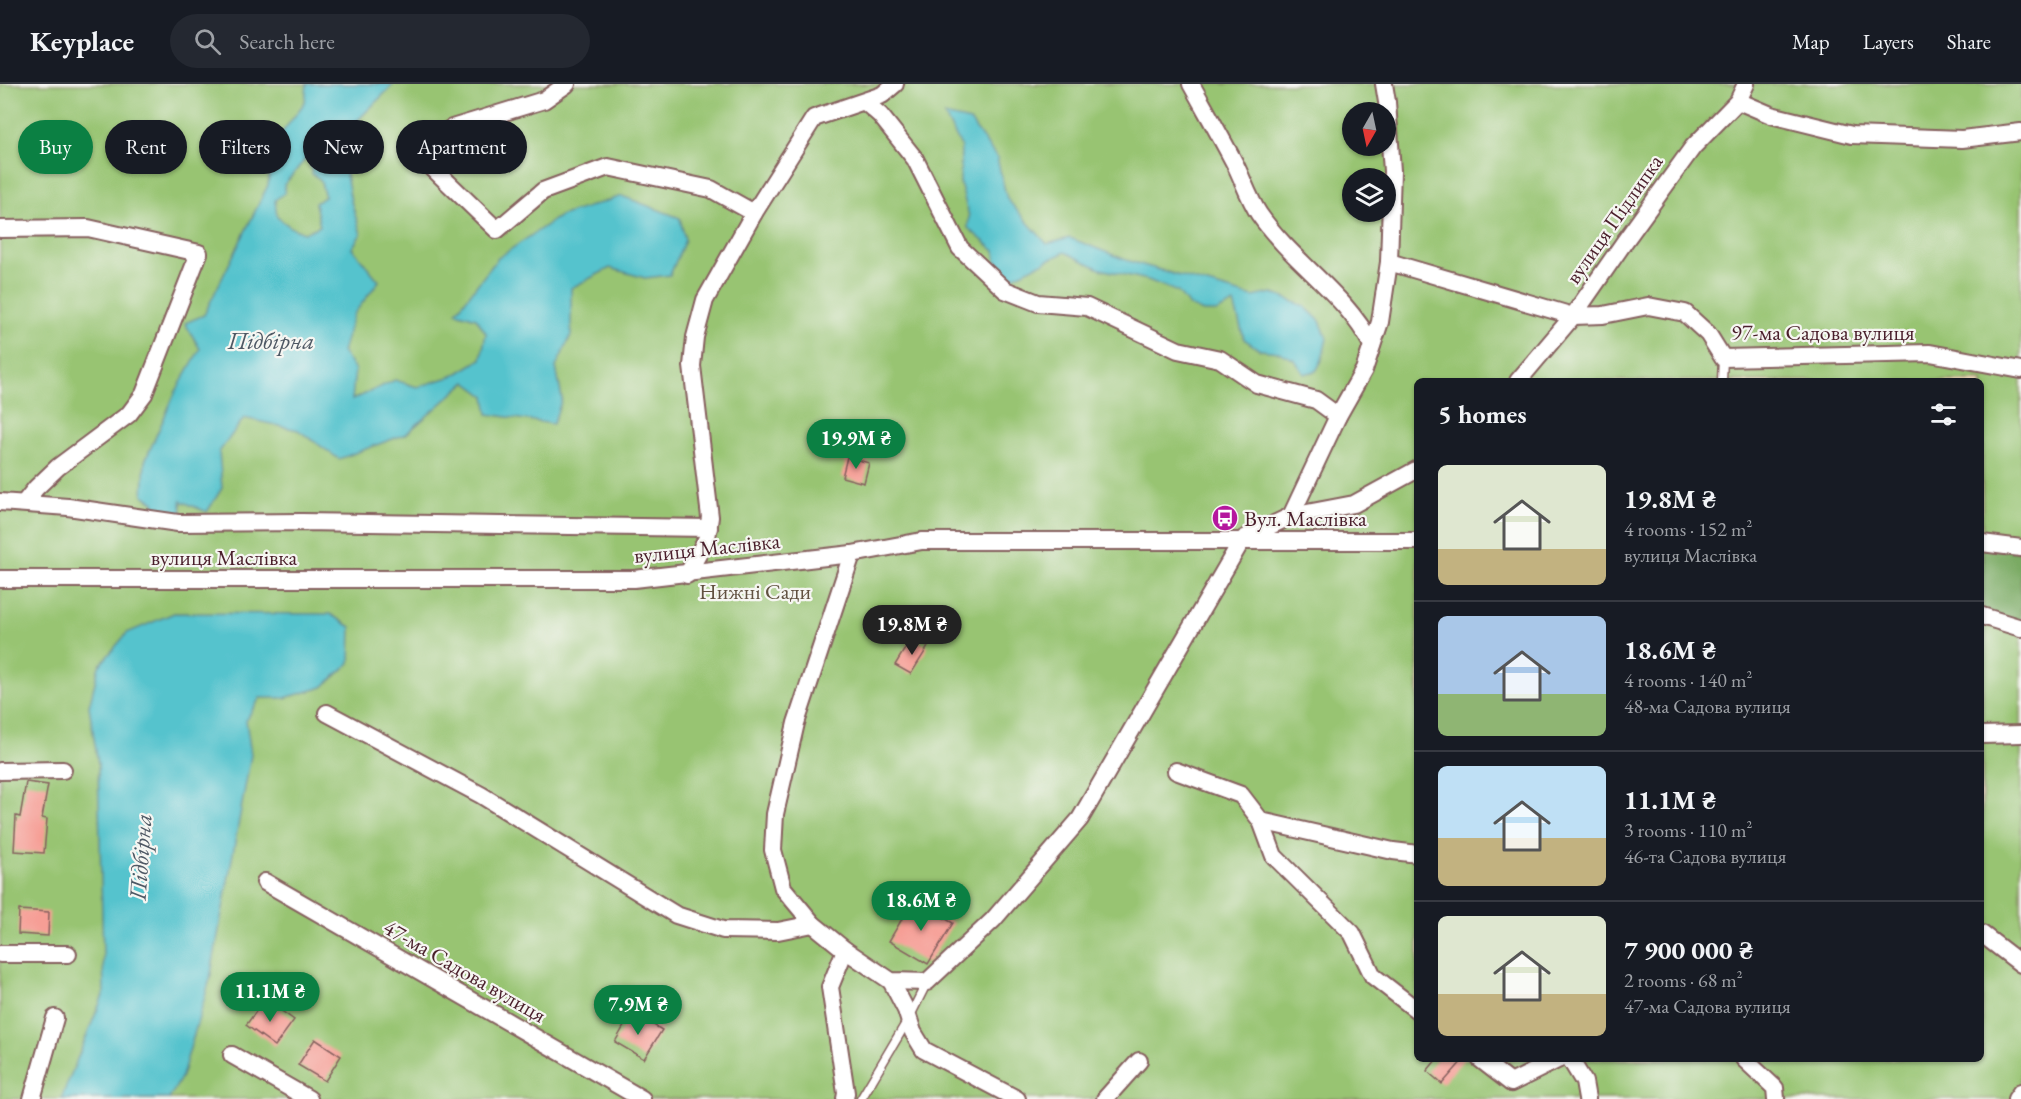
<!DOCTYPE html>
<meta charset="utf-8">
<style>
body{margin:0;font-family:"EB Garamond",serif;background:#242831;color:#f1f3f6;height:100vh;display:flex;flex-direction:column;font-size:22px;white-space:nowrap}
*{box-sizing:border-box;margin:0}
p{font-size:20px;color:#9ea1a6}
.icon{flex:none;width:33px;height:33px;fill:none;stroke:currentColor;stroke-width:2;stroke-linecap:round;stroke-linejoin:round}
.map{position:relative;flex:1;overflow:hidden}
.panel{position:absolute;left:1414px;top:294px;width:570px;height:684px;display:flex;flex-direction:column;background:#171b24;border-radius:9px;box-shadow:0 2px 4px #0004}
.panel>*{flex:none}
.hud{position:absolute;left:18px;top:36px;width:570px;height:54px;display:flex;gap:12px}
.needle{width:39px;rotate:189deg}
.tools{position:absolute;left:1342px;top:18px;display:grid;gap:12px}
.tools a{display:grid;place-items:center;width:54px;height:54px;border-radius:50%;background:#171b24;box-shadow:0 2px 4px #0004;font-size:30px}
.price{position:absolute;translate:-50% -51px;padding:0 14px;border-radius:21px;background:#0b8043;color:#fff;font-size:20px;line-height:39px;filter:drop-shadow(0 2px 3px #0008)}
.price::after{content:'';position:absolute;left:50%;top:36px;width:18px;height:14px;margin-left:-9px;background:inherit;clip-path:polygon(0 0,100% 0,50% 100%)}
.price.selected{background:#222;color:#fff}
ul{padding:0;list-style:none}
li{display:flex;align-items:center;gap:18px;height:150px;padding:0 24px}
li+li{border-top:2px solid #363941}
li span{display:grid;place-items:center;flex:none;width:168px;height:120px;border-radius:9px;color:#555}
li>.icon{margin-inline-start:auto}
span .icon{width:72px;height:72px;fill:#fffc;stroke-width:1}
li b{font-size:26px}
h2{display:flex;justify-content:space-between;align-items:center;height:72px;padding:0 24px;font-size:26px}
.tag{padding:0 21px;border-radius:27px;background:#171b24;box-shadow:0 2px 4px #0004;font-size:21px;line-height:54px}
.tag.selected{background:#0b8043;color:#fff}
header{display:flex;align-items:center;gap:36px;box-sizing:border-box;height:84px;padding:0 30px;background:#171b24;border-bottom:2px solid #363941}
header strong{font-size:28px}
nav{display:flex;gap:33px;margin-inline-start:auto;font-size:21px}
.search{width:420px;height:54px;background:#242831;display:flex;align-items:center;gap:15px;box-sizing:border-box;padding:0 21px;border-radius:33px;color:#9ea1a6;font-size:22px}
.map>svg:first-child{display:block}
.green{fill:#98c472;stroke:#71724e;stroke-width:1.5;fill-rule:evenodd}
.forest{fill:#7aaa64;stroke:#626448;stroke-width:1.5}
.water{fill:#55c3cd;stroke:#50717c;stroke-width:1.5;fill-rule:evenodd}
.building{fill:#f69e95}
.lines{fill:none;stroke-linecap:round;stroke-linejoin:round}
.lane-casing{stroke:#86605e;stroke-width:11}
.street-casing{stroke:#86605e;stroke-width:20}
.lane{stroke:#fff;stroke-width:8}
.street{stroke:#fff;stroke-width:16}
.labels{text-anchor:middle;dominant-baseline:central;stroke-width:4.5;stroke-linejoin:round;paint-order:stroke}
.street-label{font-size:22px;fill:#4a1f2b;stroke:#f6f6f2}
.poi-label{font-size:22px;fill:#4a1f2b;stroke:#f6f6f2;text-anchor:start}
.park-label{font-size:22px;fill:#615140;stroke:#f6f6f2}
.water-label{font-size:24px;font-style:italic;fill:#4e5864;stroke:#f6f6f2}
</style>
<header>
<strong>Keyplace</strong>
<div class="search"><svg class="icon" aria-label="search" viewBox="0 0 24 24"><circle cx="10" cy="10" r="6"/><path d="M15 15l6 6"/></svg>Search here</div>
<nav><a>Map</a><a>Layers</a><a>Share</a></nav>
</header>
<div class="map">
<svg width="2021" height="1015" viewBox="0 0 2021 1015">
<rect width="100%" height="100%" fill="#f6f6f2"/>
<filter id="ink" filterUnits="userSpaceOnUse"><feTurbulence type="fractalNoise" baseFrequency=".0167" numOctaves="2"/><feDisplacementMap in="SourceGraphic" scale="12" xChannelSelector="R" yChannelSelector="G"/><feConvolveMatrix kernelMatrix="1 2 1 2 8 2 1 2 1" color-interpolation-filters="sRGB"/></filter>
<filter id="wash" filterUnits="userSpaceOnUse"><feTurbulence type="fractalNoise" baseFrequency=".008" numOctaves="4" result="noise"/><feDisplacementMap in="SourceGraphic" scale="24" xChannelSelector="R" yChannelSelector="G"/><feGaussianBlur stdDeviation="1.35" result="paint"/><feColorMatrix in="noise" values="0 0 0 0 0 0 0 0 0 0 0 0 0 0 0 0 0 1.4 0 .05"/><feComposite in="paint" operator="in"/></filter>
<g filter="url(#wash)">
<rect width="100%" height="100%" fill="#f4dabe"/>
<!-- green -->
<path class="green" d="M0,0H2021V1015H0ZM1353,28H1386V62H1353ZM1353,94H1386V128H1353ZM1418,297H1982V975H1418Z"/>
<!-- forest -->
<polygon class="forest" points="1982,463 2021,468 2021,540 1982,528"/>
<!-- water -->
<g class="water">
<path d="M307,0H394L355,39L344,80L351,117L361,150L352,164L379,197L353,231L342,268L355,286L352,316L395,296L417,303L453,292L481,275L486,249L476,234L456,228L498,174L560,132L622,112L680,134L685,156L670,191L645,194L610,184L571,204V251L556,283L562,315L553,340L488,330L485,312L466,298L406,350L339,375L298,346L244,334L219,368L222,404L207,428L181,417L182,433H156L154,418L143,411L145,377L175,309L200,265L185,239L204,231L268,101L272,62L305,18ZM308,72L312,90L320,95L325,113L315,119L320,142L304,149L292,144L277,133L275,116L285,109L284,101Z"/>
<polygon points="944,31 970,37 997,74 1007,115 1047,160 1070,154 1126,176 1197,197 1253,213 1272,209 1304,222 1320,237 1327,254 1322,276 1316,287 1304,290 1295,276 1279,268 1260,266 1244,255 1234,219 1216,228 1203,228 1188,221 1178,208 1148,196 1100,185 1065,168 1013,193 997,185 995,167 968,144 969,132 960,99 961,62"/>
<polygon points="174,529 330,530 351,543 350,579 323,603 285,614 260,614 246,636 251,671 210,895 182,992 169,1015 61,1015 104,909 98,680 89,622 99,582 127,549"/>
</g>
<g id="blocks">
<!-- building -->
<g class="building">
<polygon points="847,373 869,379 864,399 842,393"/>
<polygon points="912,553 928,563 911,590 895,581"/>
<polygon points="26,698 48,701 42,734 47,735 44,769 14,767 16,732 20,733"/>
<polygon points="913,816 953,839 928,880 889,857"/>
<polygon points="19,826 49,828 48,852 18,850"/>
<polygon points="265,915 294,936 275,962 246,941"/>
<polygon points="632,928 662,946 644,975 615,958"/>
<polygon points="315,955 341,972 325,997 298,981"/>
<polygon points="1437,975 1464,975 1442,1000 1427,987"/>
</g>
</g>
</g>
<g filter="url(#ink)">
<use href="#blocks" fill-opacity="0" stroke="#86605e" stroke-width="1.5"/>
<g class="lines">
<defs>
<g id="lane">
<polyline points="1722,297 1723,274"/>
<polyline points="861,1015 909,934 927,898"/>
</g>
<g id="street">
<polyline points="567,0 544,16 452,44 414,66 497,146 543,107 608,83 711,105 754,129"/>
<path d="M1191,0C1206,27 1221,53 1235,80C1243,96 1249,115 1259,130C1293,179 1344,208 1372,261"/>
<polyline points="1738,17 1771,31 1852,51 1962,55 2021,48"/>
<polyline points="865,18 880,31 915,75 960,164 1005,206 1038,219 1087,223 1178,266 1220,275 1257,300 1316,316 1338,332"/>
<polyline points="0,145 88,144 199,169 144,310 129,330 58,383 36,404 24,419"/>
<polyline points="1389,178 1573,232 1603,231 1648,222 1685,229 1708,250 1723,274 1930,269 2021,286"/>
<polyline points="1518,297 1573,232 1625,157 1693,63 1738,17 1746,0"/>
<polyline points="0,418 68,423 178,439 302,438 709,444"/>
<polyline points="1291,432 1338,332 1364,286 1380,238 1389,178 1392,87 1387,18 1384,0"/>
<polyline points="1245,454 1291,432 1354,420 1418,385"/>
<polyline points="1982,459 2021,464"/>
<polyline points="852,470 796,639 775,730 773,766 783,804 813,840 845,866 891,897 927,898 993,836 1080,735 1242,456"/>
<polyline points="687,491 707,454 710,433 692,282 695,253 705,216 754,129 814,34 882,11 895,0"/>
<polyline points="0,495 634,495 852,470 922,457 1418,457"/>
<polyline points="1982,532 2021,544"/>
<polyline points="327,629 481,711 676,831 723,846 778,847 813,840"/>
<polyline points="1982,651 2021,650"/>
<polyline points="0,687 63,686"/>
<polyline points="1176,687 1241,711 1261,737 1393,767 1418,770"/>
<polyline points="1261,737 1274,772 1352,849 1373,892 1418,927"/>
<polyline points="265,798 642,1015"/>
<polyline points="1982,850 2021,880"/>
<polyline points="845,866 830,903 846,1009 845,1015"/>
<polyline points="0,870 68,870"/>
<polyline points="891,897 906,926 913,948 924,966 1017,1015"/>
<polyline points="232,971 309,1015"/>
<polyline points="1480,975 1511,999 1559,975"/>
<polyline points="1570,975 1584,998 1587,1015"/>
<polyline points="1744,975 1775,1004 1776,1015"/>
<polyline points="32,1015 55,934"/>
<polyline points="1105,1015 1139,977"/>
<polyline points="2016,1015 2021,1008"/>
</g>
</defs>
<!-- lane casing -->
<use href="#lane" class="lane-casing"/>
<!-- street casing -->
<use href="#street" class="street-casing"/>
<!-- lane -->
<use href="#lane" class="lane"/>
<!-- street -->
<use href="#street" class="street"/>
</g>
</g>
<!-- icons -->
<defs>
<symbol id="bus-disc" viewBox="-11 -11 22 22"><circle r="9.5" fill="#b5179e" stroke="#f6f6f2"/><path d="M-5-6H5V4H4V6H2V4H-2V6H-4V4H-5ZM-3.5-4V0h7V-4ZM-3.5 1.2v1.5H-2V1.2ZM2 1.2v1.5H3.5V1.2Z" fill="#fff"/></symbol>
</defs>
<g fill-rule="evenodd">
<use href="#bus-disc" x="1210" y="419" width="30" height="30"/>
</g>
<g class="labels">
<!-- street labels -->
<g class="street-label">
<text transform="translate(1614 135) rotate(-55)">вулиця Підлипка</text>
<text x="1823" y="248">97-ма Садова вулиця</text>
<text transform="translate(707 464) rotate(-6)">вулиця Маслівка</text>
<text x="224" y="473">вулиця Маслівка</text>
<text transform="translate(465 887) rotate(30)">47-ма Садова вулиця</text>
</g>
<!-- poi labels -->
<g class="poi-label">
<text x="1244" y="434">Вул. Маслівка</text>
</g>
<!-- park labels -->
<g class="park-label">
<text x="755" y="507">Нижні Сади</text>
</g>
<!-- water labels -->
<g class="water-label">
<text x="271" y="256">Підбірна</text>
<text transform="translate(140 773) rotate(-86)">Підбірна</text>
</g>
</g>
</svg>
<div class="tools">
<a><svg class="needle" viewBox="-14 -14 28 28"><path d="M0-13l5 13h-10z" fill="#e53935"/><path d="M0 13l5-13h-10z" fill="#9ea1a6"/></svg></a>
<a><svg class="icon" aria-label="layers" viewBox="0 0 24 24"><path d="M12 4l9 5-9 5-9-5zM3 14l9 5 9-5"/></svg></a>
</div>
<b class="price" style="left:856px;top:386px">19.9M ₴</b>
<b class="price selected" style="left:912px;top:572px">19.8M ₴</b>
<b class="price" style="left:921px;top:848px">18.6M ₴</b>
<b class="price" style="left:270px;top:939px">11.1M ₴</b>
<b class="price" style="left:638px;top:952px">7.9M ₴</b>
<div class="hud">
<a class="tag selected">Buy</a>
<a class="tag">Rent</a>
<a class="tag">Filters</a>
<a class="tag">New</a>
<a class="tag">Apartment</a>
</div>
<section class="panel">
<h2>5 homes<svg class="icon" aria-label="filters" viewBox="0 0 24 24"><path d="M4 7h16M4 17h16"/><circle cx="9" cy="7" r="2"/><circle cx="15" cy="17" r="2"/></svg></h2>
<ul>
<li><span style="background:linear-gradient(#dfe7d0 70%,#c2b280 0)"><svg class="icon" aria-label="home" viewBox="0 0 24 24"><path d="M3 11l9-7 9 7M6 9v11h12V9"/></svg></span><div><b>19.8M ₴</b><p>4 rooms · 152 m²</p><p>вулиця Маслівка</p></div></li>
<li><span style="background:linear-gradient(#a9c7e8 65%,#8fb573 0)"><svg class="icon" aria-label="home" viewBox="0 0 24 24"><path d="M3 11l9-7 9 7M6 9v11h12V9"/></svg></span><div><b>18.6M ₴</b><p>4 rooms · 140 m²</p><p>48-ма Садова вулиця</p></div></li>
<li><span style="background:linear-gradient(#bfe0f5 60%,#c2b280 0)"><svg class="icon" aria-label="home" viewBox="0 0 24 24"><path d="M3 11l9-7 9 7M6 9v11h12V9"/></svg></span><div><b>11.1M ₴</b><p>3 rooms · 110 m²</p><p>46-та Садова вулиця</p></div></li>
<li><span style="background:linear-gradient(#dfe7d0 65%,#c2b280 0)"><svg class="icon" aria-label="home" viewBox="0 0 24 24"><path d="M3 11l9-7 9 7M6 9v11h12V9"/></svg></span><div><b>7 900 000 ₴</b><p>2 rooms · 68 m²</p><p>47-ма Садова вулиця</p></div></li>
</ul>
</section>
</div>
